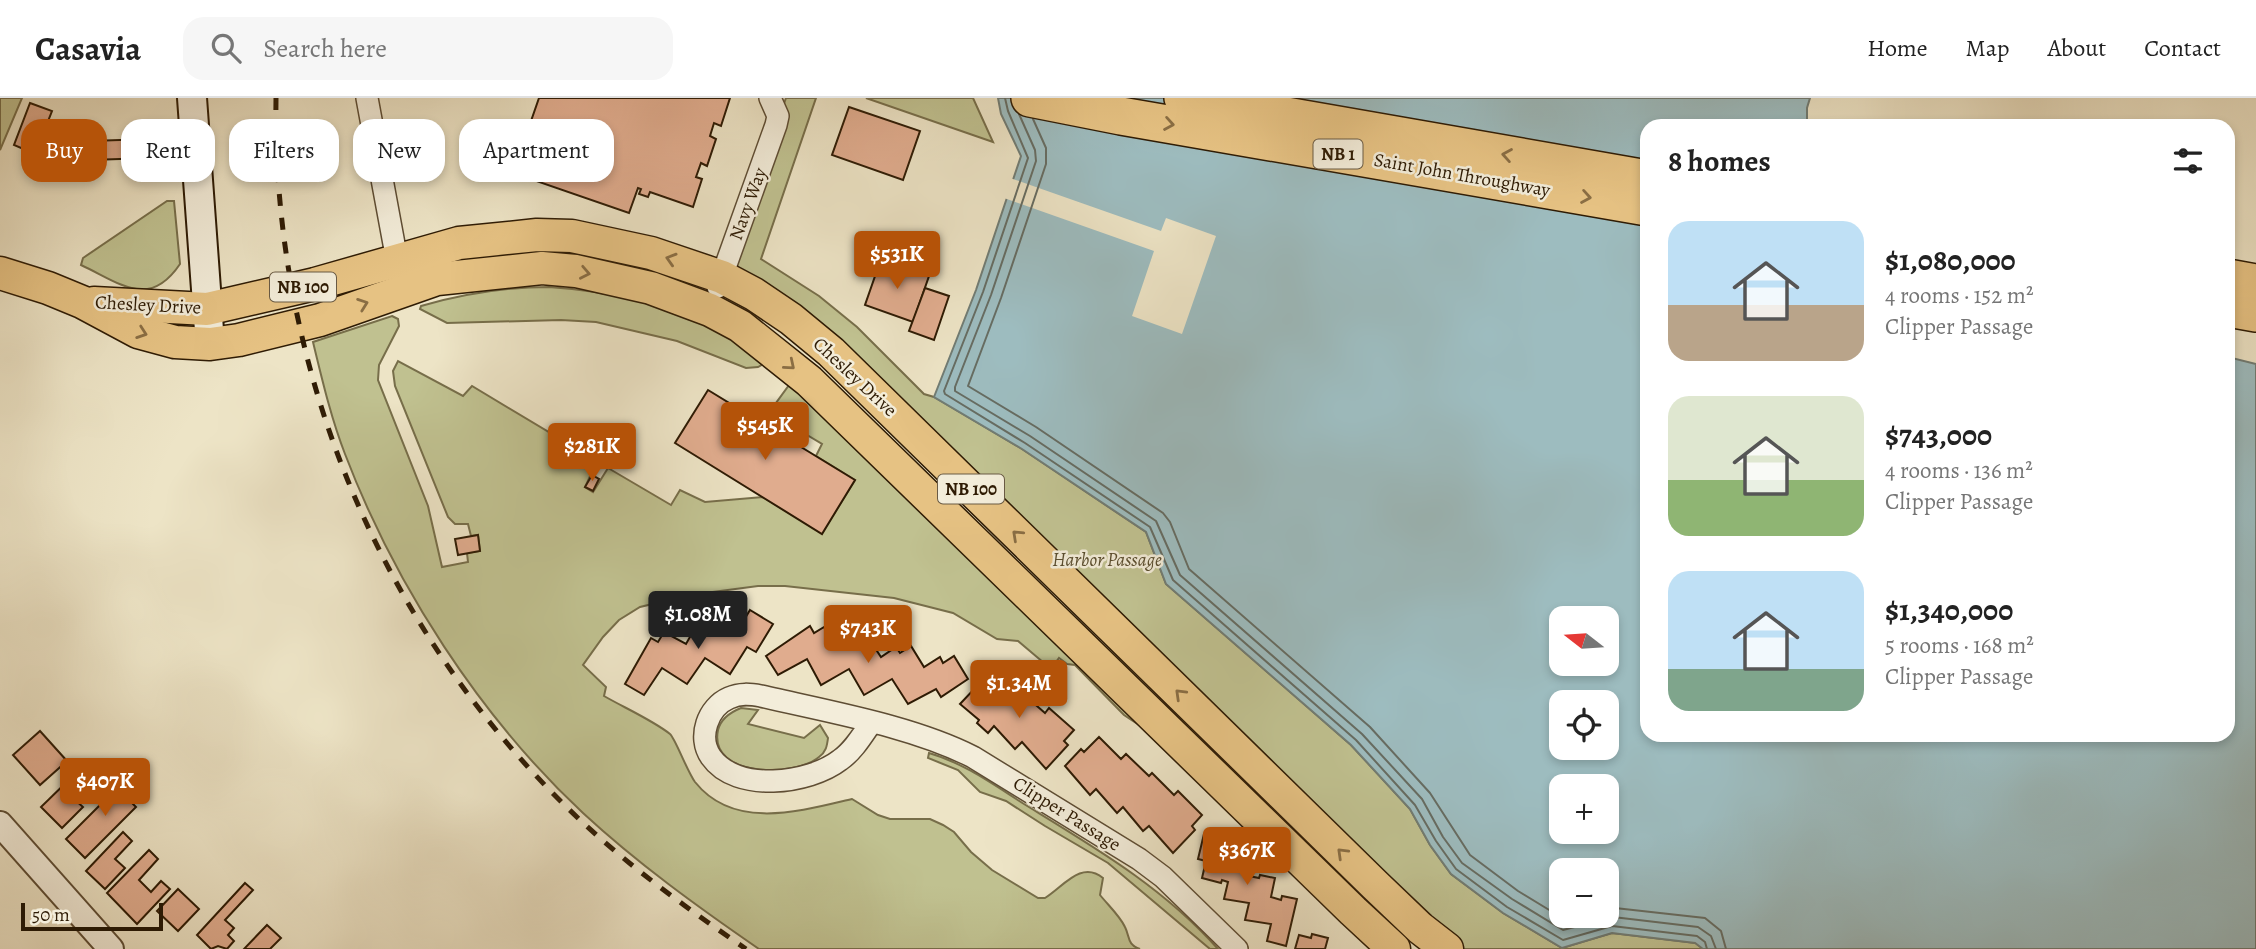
<!DOCTYPE html>
<meta charset="utf-8">
<style>
body{margin:0;font-family:Alegreya,serif;background:#f6f6f6;color:#222;height:100vh;display:flex;flex-direction:column;font-size:26px;white-space:nowrap}
*{box-sizing:border-box;margin:0}
p{font-size:23px;color:#767676}
.icon{flex:none;width:38px;height:38px;fill:none;stroke:currentColor;stroke-width:2;stroke-linecap:round;stroke-linejoin:round}
.map{position:relative;flex:1;overflow:hidden}
.panel{position:absolute;left:1640px;top:21px;width:595px;height:623px;display:flex;flex-direction:column;background:#fff;border-radius:21px;box-shadow:0 4px 10px #0003}
.panel>*{flex:none}
.banner{position:absolute;left:21px;top:21px;width:665px;height:63px;display:flex;gap:14px}
.needle{width:46px;rotate:287deg}
.controls{position:absolute;left:1549px;top:508px;display:grid;gap:14px}
.controls a{display:grid;place-items:center;width:70px;height:70px;border-radius:14px;background:#fff;box-shadow:0 4px 10px #0003;font-size:35px}
.scale{position:absolute;left:21px;bottom:18px;width:142px;box-sizing:border-box;padding-left:7px;border:4px solid #2e1b04;border-top:0;font-size:19px;line-height:24px;white-space:nowrap;color:#2e1b04;-webkit-text-stroke:5px #f3edda;paint-order:stroke}
.price{position:absolute;translate:-50% -60px;padding:0 16px;border-radius:7px;background:#b45309;color:#fff;font-size:23px;line-height:46px;filter:drop-shadow(0 2px 4px #0008)}
.price::after{content:'';position:absolute;left:50%;top:42px;width:21px;height:16px;margin-left:-10px;background:inherit;clip-path:polygon(0 0,100% 0,50% 100%)}
.price.selected{background:#222;color:#fff}
ul{padding:0;list-style:none}
li{display:flex;align-items:center;gap:21px;height:175px;padding:0 28px}
li span{display:grid;place-items:center;flex:none;width:196px;height:140px;border-radius:21px;color:#555}
li>.icon{margin-inline-start:auto}
span .icon{width:84px;height:84px;fill:#fffc;stroke-width:1}
li b{font-size:30px}
h2{display:flex;justify-content:space-between;align-items:center;height:84px;padding:0 28px;font-size:30px}
.tag{padding:0 24px;border-radius:21px;background:#fff;box-shadow:0 4px 10px #0003;font-size:24px;line-height:63px}
.tag.selected{background:#b45309;color:#fff}
header{display:flex;align-items:center;gap:42px;box-sizing:border-box;height:98px;padding:0 35px;background:#fff;border-bottom:2px solid #e0e0e0}
header strong{font-size:33px}
nav{display:flex;gap:38px;margin-inline-start:auto;font-size:24px}
.search{width:490px;height:63px;background:#f6f6f6;display:flex;align-items:center;gap:18px;box-sizing:border-box;padding:0 24px;border-radius:21px;color:#767676;font-size:26px}
.map>svg:first-child{display:block}
.green{fill:#c0c190;stroke:#776e4a;stroke-width:2}
.water{fill:#9dbcbf;stroke:#717c74;stroke-width:2;fill-rule:evenodd}
.pier{fill:#ede4c6}
.lines{fill:none;stroke-linecap:round;stroke-linejoin:round}
.shore{stroke:#666c62;stroke-width:2}
.building{fill:#e0ac8e;stroke:#2e1b04;stroke-width:2}
.minor-casing{stroke:#5e4d34;stroke-width:24}
.tertiary-casing{stroke:#5e4d34;stroke-width:28}
.secondary-casing{stroke:#2e1b04;stroke-width:32}
.primary-casing{stroke:#2e1b04;stroke-width:35}
.motorway-casing{stroke:#2e1b04;stroke-width:40}
.minor{stroke:#f3edda;stroke-width:21}
.tertiary{stroke:#f3edda;stroke-width:24}
.secondary{stroke:#f3edda;stroke-width:28}
.primary{stroke:#e6c283;stroke-width:32}
.motorway{stroke:#e6c283;stroke-width:37}
.rail{stroke:#2e1b04;stroke-width:5;stroke-dasharray:12 12;stroke-linecap:butt}
.oneway{stroke:#8a6e44}
.labels{text-anchor:middle;dominant-baseline:central;stroke-width:5;stroke-linejoin:round;paint-order:stroke}
.shield{fill:#f3edda;stroke:#695a44;stroke-width:2}
.shield-label{font-size:18px;font-weight:bold;fill:#2e1b04}
.street-label{font-size:19px;fill:#2e1b04;stroke:#f3edda}
.park-label{font-size:19px;font-style:italic;fill:#5a4d2e;stroke:#f3edda}
</style>
<header>
<strong>Casavia</strong>
<div class="search"><svg class="icon" aria-label="search" viewBox="0 0 24 24"><circle cx="10" cy="10" r="6"/><path d="M15 15l6 6"/></svg>Search here</div>
<nav><a>Home</a><a>Map</a><a>About</a><a>Contact</a></nav>
</header>
<div class="map">
<svg width="2256" height="851" viewBox="0 0 2256 851">
<rect width="100%" height="100%" fill="#ede4c6"/>
<filter id="stains"><feTurbulence type="fractalNoise" baseFrequency=".00286" numOctaves="4"/><feColorMatrix values="0 0 0 0 .2 0 0 0 0 .09 0 0 0 0 .02 0 0 0 .5 -.17"/></filter>
<radialGradient id="worn" r=".72"><stop offset=".6" stop-color="#630" stop-opacity="0"/><stop offset="1" stop-color="#630" stop-opacity=".3"/></radialGradient>
<!-- green -->
<g class="green">
<polygon points="0,0 22,0 0,52"/>
<polygon points="786,0 816,0 761,161 819,198 857,229 924,296 934,299 1022,351 1146,434 1166,486 1351,647 1410,711 1430,747 1451,776 1503,815 1562,850 1612,835 1696,845 1703,851 1447,851 1004,425 722,179"/>
<polygon points="866,0 973,0 993,44"/>
<path d="M167,103H174L180,166C149,212 120,185 81,167L83,160Z"/>
<path d="M549,189C610,193 668,206 721,234C737,243 752,254 767,264L758,269L746,270L677,243L596,224L561,222L447,225L420,211L421,208C463,196 505,189 549,189Z"/>
<path d="M392,218L398,221L399,228L379,267L378,282L428,408L442,469L468,464L467,455L480,453L478,437L471,438L468,426H455L448,419L395,288L393,273L398,263L463,298L472,288L597,363L585,389L593,394L608,370L671,407L680,392L705,404L763,399L822,435L855,382L816,358L822,346L797,331L799,328L776,305L792,283L1145,631L1124,617L1075,567L1067,566L1059,560L1056,564L1044,565L1018,543L997,541L953,515L894,500L785,488H758L690,497L640,509L619,522L603,539L583,567L606,589L604,598C623,609 654,623 670,636C675,640 687,673 695,684C734,733 801,713 852,701L878,717L890,721H930L943,727L954,734L971,754L992,772L1038,800H1045C1063,789 1081,762 1103,780L1100,797C1108,807 1120,818 1125,829C1130,839 1127,847 1140,851H759C698,809 637,765 583,715C480,619 395,487 345,356C331,320 322,281 313,244Z"/>
<path d="M741,610L758,612L748,626L804,640L820,627L828,640C827,648 826,654 819,659C796,679 708,680 718,632C721,620 731,614 741,610Z"/>
<path d="M929,655C964,665 994,687 1024,706C1094,749 1163,789 1218,851H1210L1108,765L1045,728L1006,703L980,694L958,672L928,660Z"/>
</g>
<!-- water -->
<path class="water" d="M998,0H1810L1807,10V28H1647V637H2228V259L2256,266V851H1703L1695,845L1612,835L1562,850L1503,815L1451,776L1430,747L1410,711L1351,647L1166,486L1146,434L1022,351L934,299L976,192L1021,58L1001,16ZM1561,520H1606V565H1561ZM1561,604H1606V649H1561ZM1561,688H1606V733H1561ZM1561,772H1606V817H1561Z"/>
<!-- pier -->
<polygon class="pier" points="1010,80 1161,133 1166,120 1216,138 1182,236 1132,218 1154,153 1004,100"/>
<g class="lines">
<!-- shore -->
<g class="shore">
<polyline points="1005,0 1008,13 1028,60 983,194 944,293 945,296 1025,345 1150,429 1173,482 1356,642 1415,707 1436,743 1456,771 1507,809 1563,842 1612,828 1697,838 1705,844 1707,851"/>
<polyline points="1019,16 1035,52 1036,63 991,197 955,289 955,293 1030,338 1156,423 1180,477 1362,636 1422,701 1443,739 1462,765 1512,801 1563,832 1613,819 1698,829 1711,838 1716,851"/>
<polyline points="1033,21 1046,50 1046,66 1001,200 968,288 1036,329 1163,415 1170,424 1189,471 1370,629 1430,695 1470,757 1518,793 1564,821 1579,817"/>
<polyline points="1606,809 1705,820 1721,833 1726,851"/>
</g>
</g>
<!-- building -->
<g class="building">
<polygon points="539,0 730,0 721,28 714,25 710,38 716,41 707,68 701,65 696,79 702,81 693,109 650,94 648,99 639,96 641,91 638,90 629,115 513,75"/>
<polygon points="30,5 52,13 35,56 14,47"/>
<polygon points="849,9 920,33 903,82 832,57"/>
<polygon points="149,41 149,60 61,63 61,44"/>
<polygon points="881,161 929,178 913,224 865,207"/>
<polygon points="925,190 949,198 934,242 909,233"/>
<polygon points="708,292 855,382 822,436 675,345"/>
<polygon points="592,377 599,381 593,393 585,389"/>
<polygon points="478,437 480,453 458,457 455,441"/>
<polygon points="750,512 773,526 756,554 747,549 730,576 705,560 687,586 662,570 644,597 625,586 651,540 658,544 664,534 686,546 695,530 701,533 707,523 728,535 738,519 744,522"/>
<polygon points="810,528 814,535 824,529 837,549 854,539 858,545 867,538 881,559 896,549 900,555 911,548 924,569 940,559 943,565 954,558 968,581 941,599 936,591 908,606 892,581 864,597 849,571 821,587 807,561 778,577 766,558"/>
<polygon points="994,577 1017,598 1021,594 1045,615 1049,610 1074,632 1064,643 1068,647 1046,671 1022,644 1015,651 994,628 988,635 977,625 979,622 960,606 976,589 980,592"/>
<polygon points="40,633 67,663 40,687 13,657"/>
<polygon points="1099,639 1121,661 1126,656 1149,678 1152,675 1174,697 1178,693 1202,717 1192,728 1195,732 1173,755 1149,728 1143,733 1123,709 1117,715 1096,691 1090,697 1065,668 1081,651 1084,654"/>
<polygon points="77,674 89,686 74,701 83,709 62,730 41,709"/>
<polygon points="130,677 142,690 130,703 136,709 85,760 66,741"/>
<polygon points="123,734 132,743 115,761 125,770 105,791 86,773"/>
<polygon points="1218,735 1232,738 1228,757 1238,759 1239,755 1254,759 1249,778 1259,780 1260,777 1275,780 1271,799 1281,802 1282,798 1297,801 1286,848 1267,843 1271,826 1245,822 1249,805 1224,801 1228,784 1222,782 1221,785 1202,780 1206,763 1198,761 1204,736 1217,739"/>
<polygon points="149,752 158,761 139,782 151,794 161,783 170,791 137,826 107,795"/>
<polygon points="245,785 253,792 225,822 234,830 228,837 234,843 227,851 218,848 211,851 197,837"/>
<polygon points="178,791 199,811 178,833 157,813"/>
<polygon points="267,827 281,840 270,851 244,851"/>
<polygon points="1312,836 1328,840 1325,851 1295,851 1299,837 1311,840"/>
</g>
<g class="lines">
<defs>
<g id="minor">
<polyline points="367,0 399,173"/>
<polyline points="718,189 776,27 778,18 770,0"/>
<path d="M871,625C862,638 853,653 840,662C809,686 736,695 711,659C697,639 708,609 729,600C740,595 750,596 761,598C829,614 912,628 973,659L1139,761L1163,779L1237,851"/>
</g>
<polyline id="tertiary" points="0,726 111,851"/>
<polyline id="secondary" points="192,0 210,246"/>
<g id="primary">
<polyline points="0,175 48,190 82,204 138,234 175,244 210,246 239,242 320,222 437,181 542,170 576,173 651,190 710,212 740,228 809,283 1353,813 1394,851"/>
<polyline points="94,205 207,211 315,186 459,145 537,137 572,138 651,155 722,179 754,196 791,221 831,254 1375,787 1420,830 1447,851"/>
</g>
<g id="motorway">
<polyline points="1030,0 1121,18 1647,109"/>
<polyline points="1183,0 1647,81"/>
<polyline points="2228,180 2256,185"/>
<polyline points="2228,210 2256,215"/>
</g>
</defs>
<!-- minor casing -->
<use href="#minor" class="minor-casing"/>
<!-- tertiary casing -->
<use href="#tertiary" class="tertiary-casing"/>
<!-- secondary casing -->
<use href="#secondary" class="secondary-casing"/>
<!-- primary casing -->
<use href="#primary" class="primary-casing"/>
<!-- motorway casing -->
<use href="#motorway" class="motorway-casing"/>
<!-- minor -->
<use href="#minor" class="minor"/>
<!-- tertiary -->
<use href="#tertiary" class="tertiary"/>
<!-- secondary -->
<use href="#secondary" class="secondary"/>
<!-- primary -->
<use href="#primary" class="primary"/>
<!-- motorway -->
<use href="#motorway" class="motorway"/>
<!-- rail -->
<path class="rail" d="M276,0C272,271 381,534 579,721C630,769 688,811 746,851"/>
</g>
<!-- one-way arrows -->
<defs><path id="oneway-chevron" d="M-2-3.5L2.5 0L-2 3.5" fill="none" stroke-width="1.6" stroke-linecap="round" stroke-linejoin="round" transform="scale(1.75)"/></defs>
<g class="oneway">
<use href="#oneway-chevron" transform="translate(1169 26) rotate(10)"/>
<use href="#oneway-chevron" transform="translate(1507 57) rotate(-170)"/>
<use href="#oneway-chevron" transform="translate(1586 99) rotate(10)"/>
<use href="#oneway-chevron" transform="translate(671 161) rotate(-163)"/>
<use href="#oneway-chevron" transform="translate(585 175) rotate(11)"/>
<use href="#oneway-chevron" transform="translate(363 206) rotate(-20)"/>
<use href="#oneway-chevron" transform="translate(142 235) rotate(19)"/>
<use href="#oneway-chevron" transform="translate(790 267) rotate(40)"/>
<use href="#oneway-chevron" transform="translate(1017 437) rotate(-137)"/>
<use href="#oneway-chevron" transform="translate(1180 596) rotate(-136)"/>
<use href="#oneway-chevron" transform="translate(1342 755) rotate(-136)"/>
</g>
<g class="labels">
<!-- shield labels -->
<g class="shield">
<rect x="1313.5" y="41.5" width="49" height="29" rx="5"/>
<rect x="270" y="174.5" width="66" height="29" rx="5"/>
<rect x="938" y="376.5" width="66" height="29" rx="5"/>
</g>
<g class="shield-label">
<text x="1338" y="56">NB 1</text>
<text x="303" y="189">NB 100</text>
<text x="971" y="391">NB 100</text>
</g>
<!-- street labels -->
<g class="street-label">
<text transform="translate(1462 77) rotate(10)">Saint John Throughway</text>
<text transform="translate(748 106) rotate(-70)">Navy Way</text>
<text transform="translate(148 207) rotate(3)">Chesley Drive</text>
<text transform="translate(855 279) rotate(43)">Chesley Drive</text>
<text transform="translate(1067 716) rotate(32)">Clipper Passage</text>
</g>
<!-- park labels -->
<g class="park-label">
<text x="1107" y="462">Harbor Passage</text>
</g>
</g>
<rect width="100%" height="100%" filter="url(#stains)"/>
<rect width="100%" height="100%" fill="url(#worn)"/>
</svg>
<div class="controls">
<a><svg class="needle" viewBox="-14 -14 28 28"><path d="M0-13l5 13h-10z" fill="#e53935"/><path d="M0 13l5-13h-10z" fill="#767676"/></svg></a>
<a><svg class="icon" aria-label="locate" viewBox="0 0 24 24"><circle cx="12" cy="12" r="6"/><path d="M12 2v4M12 18v4M2 12h4M18 12h4"/></svg></a>
<a>+</a>
<a>−</a>
</div>
<div class="scale">50 m</div>
<b class="price" style="left:897px;top:193px">$531K</b>
<b class="price" style="left:765px;top:364px">$545K</b>
<b class="price" style="left:592px;top:385px">$281K</b>
<b class="price selected" style="left:698px;top:553px">$1.08M</b>
<b class="price" style="left:868px;top:567px">$743K</b>
<b class="price" style="left:1019px;top:622px">$1.34M</b>
<b class="price" style="left:105px;top:720px">$407K</b>
<b class="price" style="left:1247px;top:789px">$367K</b>
<div class="banner">
<a class="tag selected">Buy</a>
<a class="tag">Rent</a>
<a class="tag">Filters</a>
<a class="tag">New</a>
<a class="tag">Apartment</a>
</div>
<section class="panel">
<h2>8 homes<svg class="icon" aria-label="filters" viewBox="0 0 24 24"><path d="M4 7h16M4 17h16"/><circle cx="9" cy="7" r="2"/><circle cx="15" cy="17" r="2"/></svg></h2>
<ul>
<li><span style="background:linear-gradient(#bfe0f5 60%,#b9a48a 0)"><svg class="icon" aria-label="home" viewBox="0 0 24 24"><path d="M3 11l9-7 9 7M6 9v11h12V9"/></svg></span><div><b>$1,080,000</b><p>4 rooms · 152 m²</p><p>Clipper Passage</p></div></li>
<li><span style="background:linear-gradient(#dfe7d0 60%,#8fb573 0)"><svg class="icon" aria-label="home" viewBox="0 0 24 24"><path d="M3 11l9-7 9 7M6 9v11h12V9"/></svg></span><div><b>$743,000</b><p>4 rooms · 136 m²</p><p>Clipper Passage</p></div></li>
<li><span style="background:linear-gradient(#bfe0f5 70%,#7fa58c 0)"><svg class="icon" aria-label="home" viewBox="0 0 24 24"><path d="M3 11l9-7 9 7M6 9v11h12V9"/></svg></span><div><b>$1,340,000</b><p>5 rooms · 168 m²</p><p>Clipper Passage</p></div></li>
</ul>
</section>
</div>
